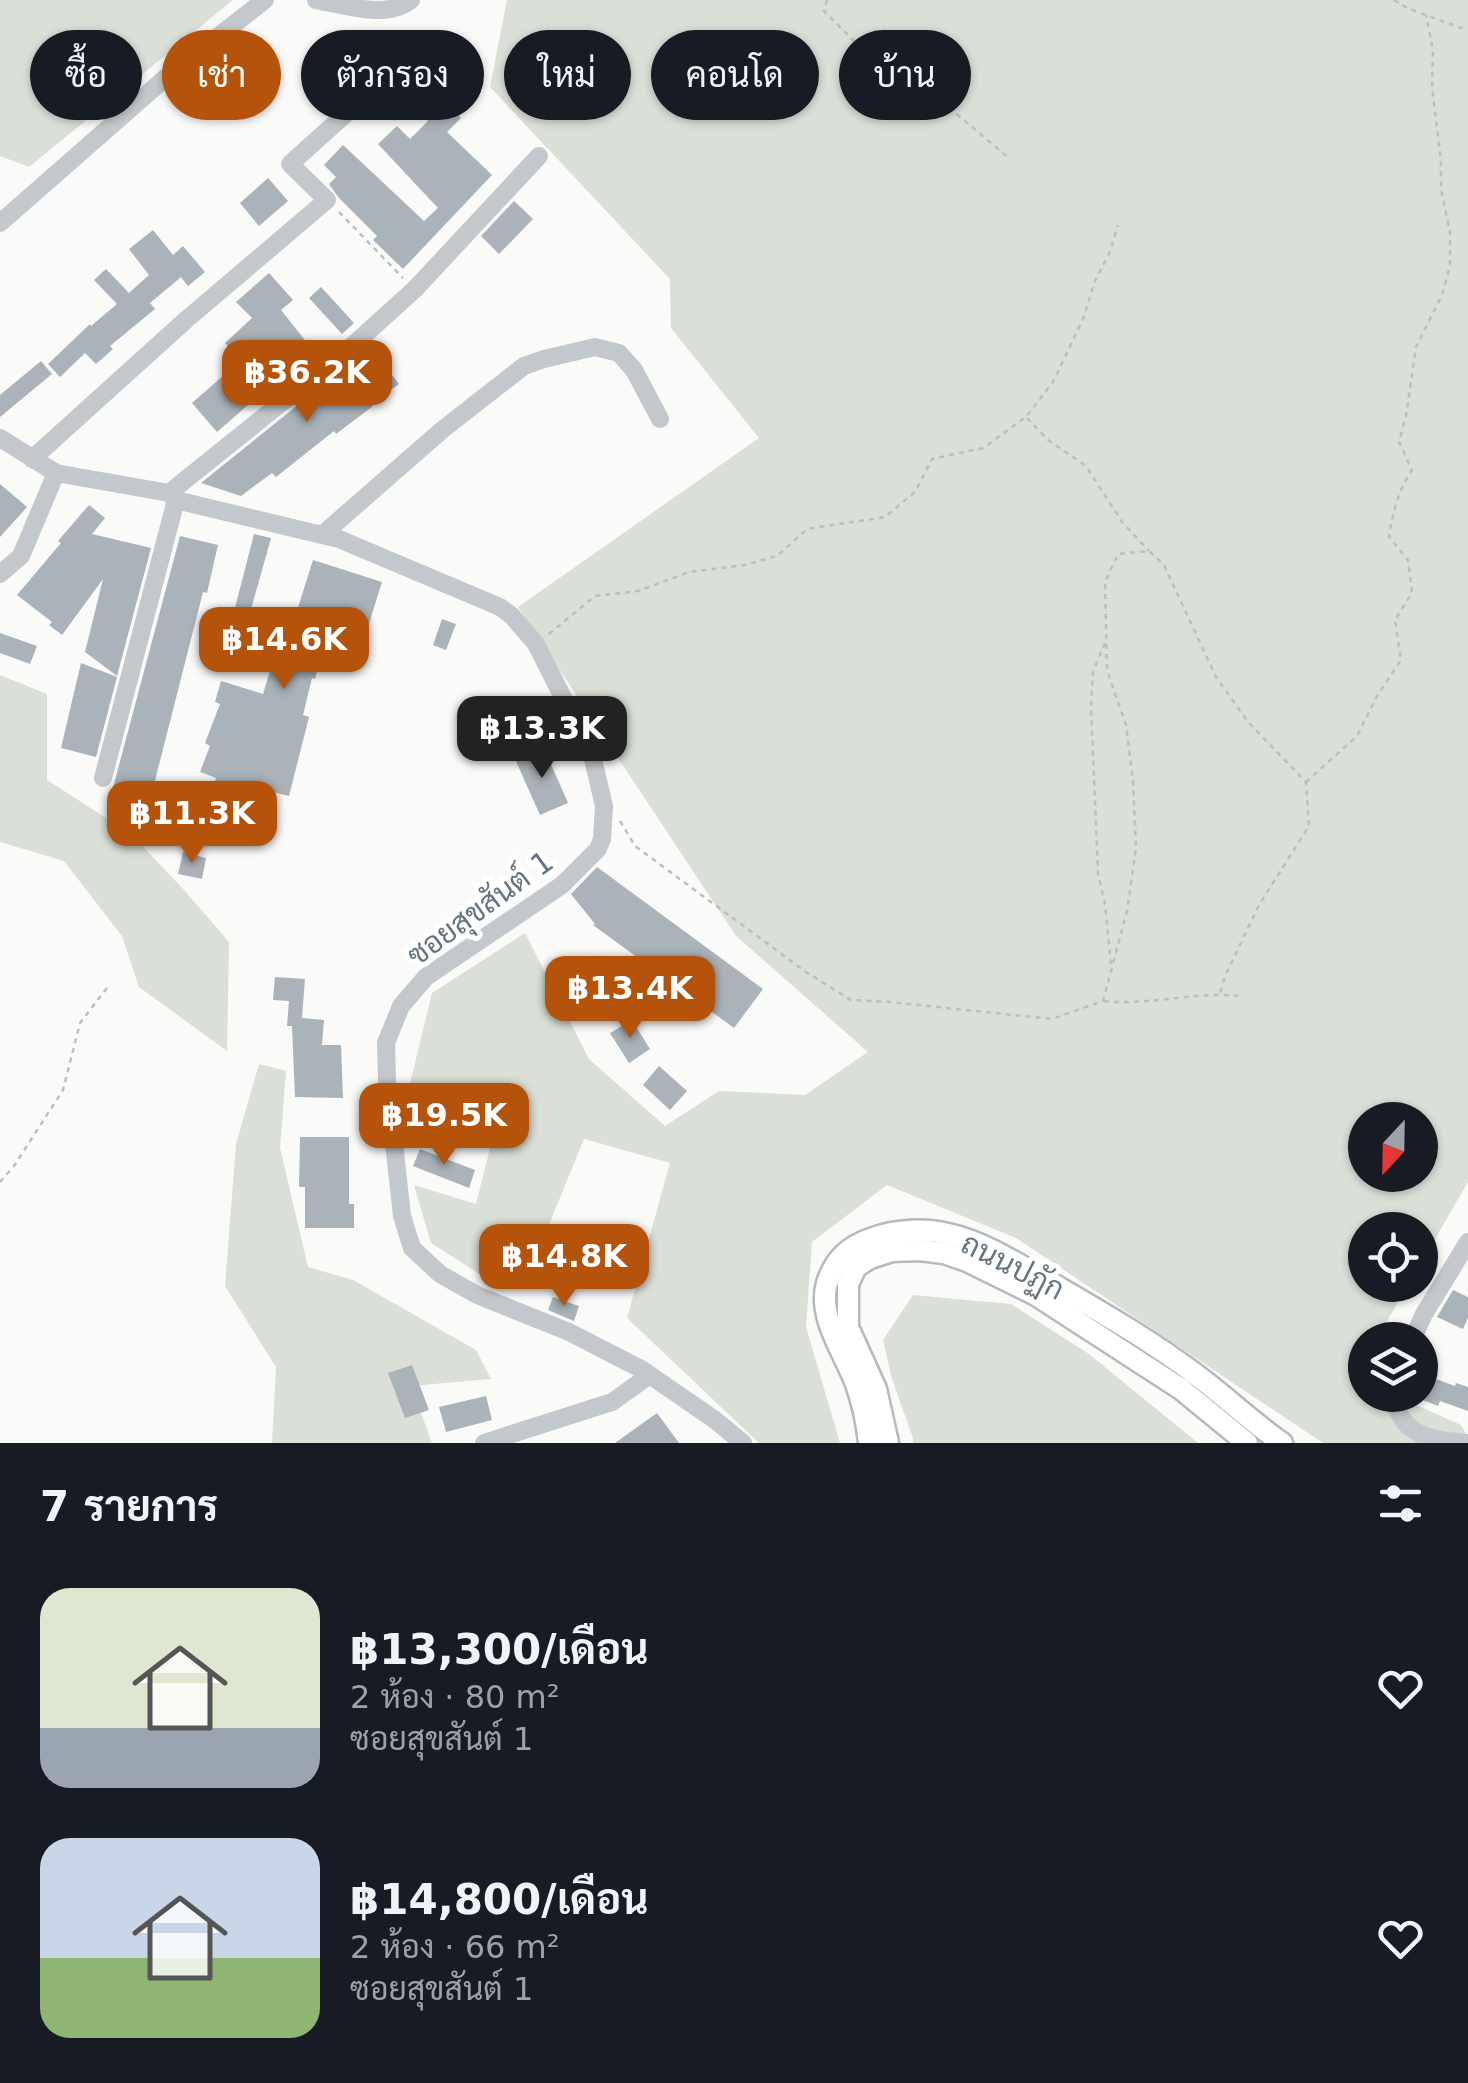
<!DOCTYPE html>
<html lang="th">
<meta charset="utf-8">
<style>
body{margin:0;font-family:"DejaVu Sans",Sarabun,sans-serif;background:#20242c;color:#f1f3f6;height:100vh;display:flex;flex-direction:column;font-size:38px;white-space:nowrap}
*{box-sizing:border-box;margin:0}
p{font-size:32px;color:#9ea1a6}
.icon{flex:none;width:55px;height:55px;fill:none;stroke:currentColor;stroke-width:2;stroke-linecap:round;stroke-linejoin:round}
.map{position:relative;height:1443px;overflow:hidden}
.details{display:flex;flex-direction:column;background:#171b24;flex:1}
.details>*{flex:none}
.hud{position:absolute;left:30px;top:30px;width:1410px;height:90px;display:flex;gap:20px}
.needle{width:65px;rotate:202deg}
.fabs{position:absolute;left:1348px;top:1102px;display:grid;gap:20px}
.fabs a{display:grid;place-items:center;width:90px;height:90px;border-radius:50%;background:#171b24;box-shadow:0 2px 8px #0004;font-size:50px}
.price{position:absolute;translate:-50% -85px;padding:0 22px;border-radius:20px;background:#b45309;color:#fff;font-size:32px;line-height:65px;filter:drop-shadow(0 2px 5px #0008)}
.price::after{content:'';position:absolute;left:50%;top:60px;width:30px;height:22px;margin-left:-15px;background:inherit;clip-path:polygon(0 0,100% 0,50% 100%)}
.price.on{background:#222;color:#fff}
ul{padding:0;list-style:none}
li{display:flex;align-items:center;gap:30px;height:250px;padding:0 40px}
li span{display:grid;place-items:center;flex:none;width:280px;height:200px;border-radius:30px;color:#555}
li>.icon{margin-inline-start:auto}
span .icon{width:120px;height:120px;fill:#fffc;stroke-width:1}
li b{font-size:42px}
h2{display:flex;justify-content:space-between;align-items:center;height:120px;padding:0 40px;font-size:42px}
.chip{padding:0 35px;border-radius:45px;background:#171b24;box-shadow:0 2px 8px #0004;font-size:35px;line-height:90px}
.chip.on{background:#b45309;color:#fff}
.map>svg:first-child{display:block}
.green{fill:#dadfd7;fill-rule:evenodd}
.building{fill:#aab3b9}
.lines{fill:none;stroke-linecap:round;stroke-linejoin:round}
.major-casing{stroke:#b5babe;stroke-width:25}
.path{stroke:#bbbfc2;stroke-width:2.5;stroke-dasharray:5 5;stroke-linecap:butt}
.minor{stroke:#c3c8cc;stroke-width:18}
.major{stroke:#fff;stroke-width:20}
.labels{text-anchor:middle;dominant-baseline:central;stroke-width:10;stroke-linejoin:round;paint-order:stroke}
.street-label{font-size:30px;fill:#657683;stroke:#fff}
</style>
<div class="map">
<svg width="1468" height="1443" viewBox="0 0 1468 1443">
<rect width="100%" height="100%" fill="#fafaf8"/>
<!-- green -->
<g class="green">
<polygon points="0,0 233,0 29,167 0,156"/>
<path d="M507,0H1468V1182L1420,1265V1230H1365V1285H1408L1380,1333L1379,1340H1365V1395H1394L1461,1425L1468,1437V1443H1323L1016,1238L887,1185L812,1242L806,1327L840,1443H759L627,1318L670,1163L584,1139L528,1276L503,1289L431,1243L414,1185L476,1204L490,1148L446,1141L407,1096L432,993L525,933L589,1059L665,1126L719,1091L805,1095L868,1052L736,936L518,607L759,438L671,328L670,279L490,87ZM1365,1120H1420V1175H1365Z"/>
<polygon points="0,675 47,694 47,780 131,834 184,890 229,942 227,1051 139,987 122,936 64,861 0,842"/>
<polygon points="259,1064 286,1071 280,1148 308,1267 353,1280 476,1350 491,1379 411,1386 432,1443 272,1443 276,1367 225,1286 236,1144"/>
<polygon points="913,1295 1011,1304 1089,1354 1198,1443 913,1443 913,1438 892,1379 883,1340"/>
</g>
<!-- building -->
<g class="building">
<polygon points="431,87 461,118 447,132 492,175 403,269 373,240 377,236 339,198 329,184 336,177 324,165 343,145 424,221 438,208 378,144 397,126 410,139 428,121 412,105"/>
<polygon points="268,178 288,201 259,226 240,203"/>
<polygon points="514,201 533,219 499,254 481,236"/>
<polygon points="153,230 173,255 183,246 205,272 188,286 181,277 150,303 155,309 110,346 113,349 96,364 85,353 60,377 48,364 90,324 91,326 117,304 94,280 106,269 129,293 149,275 129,249"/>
<polygon points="269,273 293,300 281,310 312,349 217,432 192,403 241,360 225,343 252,318 236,302"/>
<polygon points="321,287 354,323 342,334 309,298"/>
<polygon points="370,347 399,384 371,404 373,406 336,434 334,431 276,477 272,473 241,496 201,483"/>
<polygon points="41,361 52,374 0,417 0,395"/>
<polygon points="0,484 27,507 0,537"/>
<polygon points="89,505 105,518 92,534 151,548 117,676 85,652 103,579 62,635 49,625 52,622 17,595 61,543 58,541"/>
<polygon points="254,534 271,538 234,670 220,666"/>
<polygon points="180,536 218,545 207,593 203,592 148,808 110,799"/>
<polygon points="313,560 382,582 367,630 363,628 355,653 324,643 315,679 312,678 303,715 309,717 289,796 252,787 245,820 208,812 216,778 200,772 210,746 205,743 220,704 215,702 221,681 263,694 288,612 296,614"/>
<polygon points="442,619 456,624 446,650 433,645"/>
<polygon points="0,633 37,646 30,664 0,653"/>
<polygon points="81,663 117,677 96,757 61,748"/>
<polygon points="543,746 568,803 540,815 515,759"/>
<polygon points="183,852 206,858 202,879 178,874"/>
<polygon points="597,867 763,989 734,1028 593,925 595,924 571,894"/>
<polygon points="275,977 305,979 302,1018 324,1020 322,1045 341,1045 343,1098 295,1097 292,1026 287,1026 289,1001 273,1000"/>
<polygon points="632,1020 650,1049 629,1063 610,1033"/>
<polygon points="659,1066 687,1091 670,1110 643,1085"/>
<polygon points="300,1137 349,1137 349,1204 354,1204 354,1228 305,1228 305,1187 299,1187"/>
<polygon points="420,1149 475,1170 469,1188 413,1166"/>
<polygon points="1453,1290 1468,1297 1468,1318 1463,1329 1437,1317"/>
<polygon points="553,1297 579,1306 574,1321 548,1310"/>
<polygon points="412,1365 429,1410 405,1418 388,1373"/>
<polygon points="1420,1373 1455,1386 1456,1383 1468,1387 1468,1411 1440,1401 1438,1406 1420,1399"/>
<polygon points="486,1396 492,1420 446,1432 439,1407"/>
<polygon points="657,1413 679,1443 615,1443"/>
</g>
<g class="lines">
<defs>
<g id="major">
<path d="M869,1443C867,1422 863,1404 856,1384C845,1354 817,1317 827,1283C835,1259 849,1246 873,1238C896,1230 925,1228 948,1234C985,1242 1019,1265 1051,1283C1101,1312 1153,1342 1199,1377C1227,1398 1253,1423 1282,1443"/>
<polyline points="888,1443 876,1389 848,1327 848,1284 856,1267 870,1258 892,1251 920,1250 944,1253 967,1261 1036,1295 1181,1389 1247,1443"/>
</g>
</defs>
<!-- major casing -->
<use href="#major" class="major-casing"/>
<!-- path -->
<g class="path">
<polyline points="827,0 824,11 862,49 946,105 1010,159"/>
<polyline points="1394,0 1407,8 1461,28 1468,26"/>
<polyline points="339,212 403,278"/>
<polyline points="1027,418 1048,440 1086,466 1122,522 1149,551"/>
<polyline points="549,634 595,596 638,591 689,572 745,565 777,556 807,529 885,517 915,492 932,459 983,448 1026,417 1053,382 1083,319 1095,281 1109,254 1118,225"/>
<polyline points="1105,643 1093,672 1091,707 1098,873 1105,904 1111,966"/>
<path d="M1306,782L1357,736L1377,696L1401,660L1395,620L1412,593L1408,560L1389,537C1393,512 1398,491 1412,470L1399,442L1406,416L1416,347L1442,295L1450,266V232L1441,189V161L1432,87L1433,50L1426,15"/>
<polyline points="620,821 635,846 806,972 851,1000 890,1002 1052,1019 1103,1001 1127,911 1136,848 1133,781 1126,725 1107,670 1105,582 1118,554 1149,551 1164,565 1216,677 1249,723 1306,782 1309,826 1259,905 1225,976 1220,994"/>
<path d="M1104,1001C1150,1006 1194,991 1239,996"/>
<polyline points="0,1182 14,1166 63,1090 80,1023 110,984"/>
</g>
<!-- minor -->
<g class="minor">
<path d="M316,0C346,5 386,20 411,0"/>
<polyline points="0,223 171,73 265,0"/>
<polyline points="0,438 56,473 169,493 176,500 339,539 500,607 512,616 536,644 592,755 604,806 602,839 598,849 562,885 426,977 401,1006 386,1043 387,1080 402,1216 412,1248 440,1274 477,1295 569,1332 641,1369 715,1420 743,1443"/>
<polyline points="32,459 187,319 327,200 290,164 411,55 442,77 464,98"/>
<polyline points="169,493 352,346 415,289 539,156"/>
<polyline points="322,535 442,430 524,366 544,359 595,347 619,353 634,370 660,419"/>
<polyline points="0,574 21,556 56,473"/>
<polyline points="103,778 176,500"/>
<polyline points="1412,1340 1424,1314 1468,1242"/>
<path d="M1394,1395C1399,1437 1433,1440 1468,1443"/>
<polyline points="484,1443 612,1402 650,1375"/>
</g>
<!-- major -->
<use href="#major" class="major"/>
</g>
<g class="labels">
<!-- street labels -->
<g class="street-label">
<text transform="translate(480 908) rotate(-36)">ซอยสุขสันต์ 1</text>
<text transform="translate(1013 1266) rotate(27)">ถนนปฏัก</text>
</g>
</g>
</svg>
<div class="fabs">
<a><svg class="needle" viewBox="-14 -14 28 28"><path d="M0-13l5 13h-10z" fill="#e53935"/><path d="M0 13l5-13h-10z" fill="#9ea1a6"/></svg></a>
<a><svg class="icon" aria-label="locate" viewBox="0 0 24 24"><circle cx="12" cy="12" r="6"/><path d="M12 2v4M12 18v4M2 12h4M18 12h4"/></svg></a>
<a><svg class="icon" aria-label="layers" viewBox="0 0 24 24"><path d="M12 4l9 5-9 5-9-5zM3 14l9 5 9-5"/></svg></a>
</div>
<b class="price" style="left:307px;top:425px">฿36.2K</b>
<b class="price" style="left:284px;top:692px">฿14.6K</b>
<b class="price on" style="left:542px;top:781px">฿13.3K</b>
<b class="price" style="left:192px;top:866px">฿11.3K</b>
<b class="price" style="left:630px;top:1041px">฿13.4K</b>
<b class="price" style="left:444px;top:1168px">฿19.5K</b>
<b class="price" style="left:564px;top:1309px">฿14.8K</b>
<div class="hud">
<a class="chip">ซื้อ</a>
<a class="chip on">เช่า</a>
<a class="chip">ตัวกรอง</a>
<a class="chip">ใหม่</a>
<a class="chip">คอนโด</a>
<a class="chip">บ้าน</a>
</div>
</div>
<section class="details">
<h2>7 รายการ<svg class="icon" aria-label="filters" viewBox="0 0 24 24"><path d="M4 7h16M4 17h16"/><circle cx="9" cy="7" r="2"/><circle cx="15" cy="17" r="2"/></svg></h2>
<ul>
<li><span style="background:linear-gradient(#dfe7d0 70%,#9aa5b1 0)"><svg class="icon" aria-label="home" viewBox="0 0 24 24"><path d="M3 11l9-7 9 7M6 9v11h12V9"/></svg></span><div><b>฿13,300/เดือน</b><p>2 ห้อง · 80 m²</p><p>ซอยสุขสันต์ 1</p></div><svg class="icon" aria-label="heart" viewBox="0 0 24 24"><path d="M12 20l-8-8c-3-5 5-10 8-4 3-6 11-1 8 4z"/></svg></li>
<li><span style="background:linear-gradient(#c9d6e8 60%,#8fb573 0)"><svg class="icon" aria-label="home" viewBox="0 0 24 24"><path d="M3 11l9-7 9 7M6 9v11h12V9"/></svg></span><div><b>฿14,800/เดือน</b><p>2 ห้อง · 66 m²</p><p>ซอยสุขสันต์ 1</p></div><svg class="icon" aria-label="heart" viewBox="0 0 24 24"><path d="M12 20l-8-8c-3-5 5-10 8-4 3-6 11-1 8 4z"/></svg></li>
</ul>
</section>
